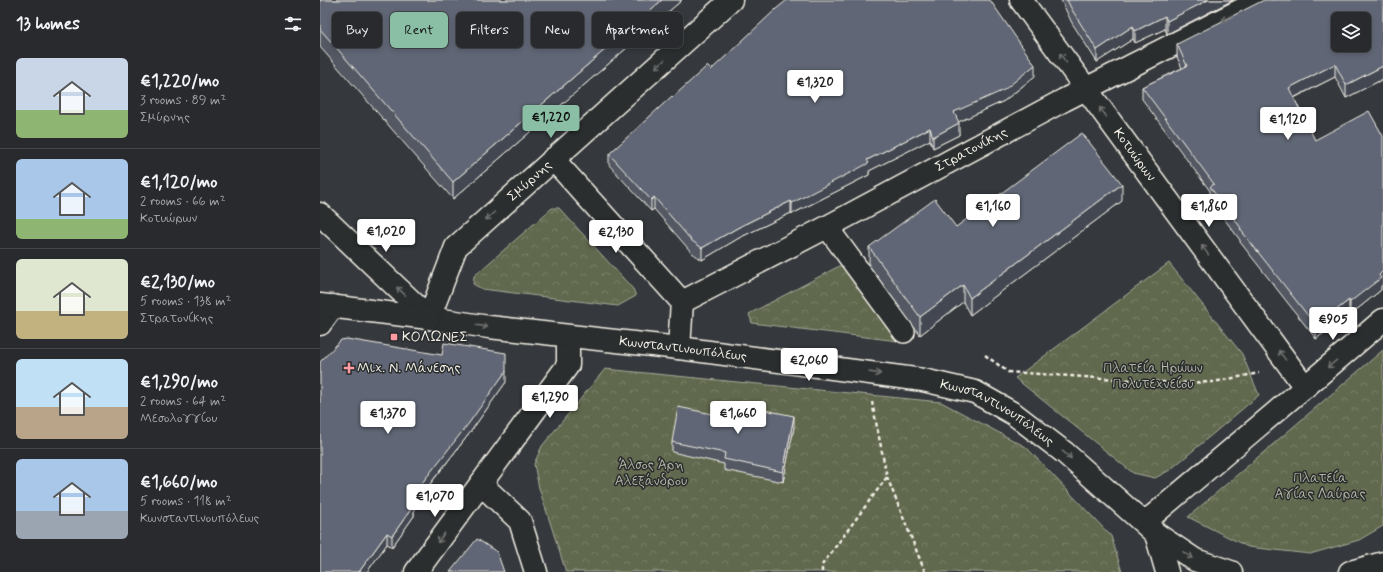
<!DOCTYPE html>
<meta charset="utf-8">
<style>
body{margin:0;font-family:Mynerve,sans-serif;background:#303235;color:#f1f3f6;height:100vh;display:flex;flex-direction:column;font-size:15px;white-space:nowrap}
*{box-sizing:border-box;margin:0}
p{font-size:13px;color:#a5a7aa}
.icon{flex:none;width:22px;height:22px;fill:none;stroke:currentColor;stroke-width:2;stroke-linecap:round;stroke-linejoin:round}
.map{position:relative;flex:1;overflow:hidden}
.sheet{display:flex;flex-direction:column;background:#282a2d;width:320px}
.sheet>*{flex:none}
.hud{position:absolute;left:12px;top:12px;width:380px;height:36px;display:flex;gap:8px}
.buttons{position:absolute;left:1011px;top:12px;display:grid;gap:8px}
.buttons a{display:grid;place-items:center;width:40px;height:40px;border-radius:6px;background:#282a2d;box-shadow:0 2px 6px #0003,0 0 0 1px #444649;font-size:20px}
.price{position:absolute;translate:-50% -34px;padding:0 9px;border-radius:4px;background:#fff;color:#222;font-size:13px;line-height:26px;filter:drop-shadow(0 1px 2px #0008)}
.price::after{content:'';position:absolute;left:50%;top:24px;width:12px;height:9px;margin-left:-6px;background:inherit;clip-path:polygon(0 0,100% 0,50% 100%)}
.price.current{background:#8abfa5;color:#111}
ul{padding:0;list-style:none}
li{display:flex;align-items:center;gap:12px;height:100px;padding:0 16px}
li+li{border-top:1px solid #444649}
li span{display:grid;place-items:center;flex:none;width:112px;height:80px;border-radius:6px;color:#555}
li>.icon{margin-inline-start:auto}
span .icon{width:48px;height:48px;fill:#fffc;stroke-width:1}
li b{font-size:17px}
h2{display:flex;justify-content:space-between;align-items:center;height:48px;padding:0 16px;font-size:17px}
.chip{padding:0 14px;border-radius:6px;background:#282a2d;box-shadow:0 2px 6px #0003,0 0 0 1px #444649;font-size:14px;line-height:36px}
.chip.current{background:#8abfa5;color:#111}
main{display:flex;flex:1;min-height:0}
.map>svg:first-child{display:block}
.forest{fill:url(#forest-crowns);stroke:#aaac9b}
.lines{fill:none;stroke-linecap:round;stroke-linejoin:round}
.pedestrian-casing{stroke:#f4f1e8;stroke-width:24}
.minor-casing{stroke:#f4f1e8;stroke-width:25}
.tertiary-casing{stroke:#f4f1e8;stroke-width:25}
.secondary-casing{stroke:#f4f1e8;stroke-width:25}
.path{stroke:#f4f1e8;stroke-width:2.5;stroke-dasharray:4 3;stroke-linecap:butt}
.pedestrian{stroke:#2a2d2e;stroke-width:21}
.minor{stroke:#2a2d2e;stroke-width:22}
.tertiary{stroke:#2a2d2e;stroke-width:22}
.secondary{stroke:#2a2d2e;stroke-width:22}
.wall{fill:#535864;stroke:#f4f1e8}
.shaded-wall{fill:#434751;stroke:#f4f1e8}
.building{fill:#606674;stroke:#f4f1e8;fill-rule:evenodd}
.oneway{stroke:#71726f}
.poi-dot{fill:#ff9aa2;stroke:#2a2d2e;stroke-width:1.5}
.labels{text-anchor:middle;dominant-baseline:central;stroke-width:3;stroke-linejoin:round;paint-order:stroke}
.street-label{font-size:14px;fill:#f4f1e8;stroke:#2a2d2e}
.poi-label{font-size:14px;fill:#f4f1e8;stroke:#2a2d2e;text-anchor:start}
.park-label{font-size:14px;fill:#b2b3a3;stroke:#2a2d2e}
</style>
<main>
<section class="sheet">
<h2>13 homes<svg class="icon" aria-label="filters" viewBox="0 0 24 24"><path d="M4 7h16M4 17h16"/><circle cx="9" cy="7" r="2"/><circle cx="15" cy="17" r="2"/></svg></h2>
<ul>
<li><span style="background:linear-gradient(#c9d6e8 65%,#8fb573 0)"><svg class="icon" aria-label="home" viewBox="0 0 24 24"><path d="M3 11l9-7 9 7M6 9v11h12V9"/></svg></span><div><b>€1,220/mo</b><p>3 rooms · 89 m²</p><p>Σμύρνης</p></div></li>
<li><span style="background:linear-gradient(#a9c7e8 75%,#8fb573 0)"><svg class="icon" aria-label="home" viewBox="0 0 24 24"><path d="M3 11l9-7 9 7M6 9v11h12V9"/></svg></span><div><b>€1,120/mo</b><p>2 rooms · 66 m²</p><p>Κοτυώρων</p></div></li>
<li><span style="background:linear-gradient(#dfe7d0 65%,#c2b280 0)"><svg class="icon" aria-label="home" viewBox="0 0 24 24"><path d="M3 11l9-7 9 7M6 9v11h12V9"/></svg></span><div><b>€2,130/mo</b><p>5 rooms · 138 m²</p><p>Στρατονίκης</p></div></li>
<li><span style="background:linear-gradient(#bfe0f5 60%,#b9a48a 0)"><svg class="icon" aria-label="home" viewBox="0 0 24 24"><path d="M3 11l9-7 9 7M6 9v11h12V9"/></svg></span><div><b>€1,290/mo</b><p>2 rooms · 64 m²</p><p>Μεσολογγίου</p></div></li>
<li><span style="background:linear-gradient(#a9c7e8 65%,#9aa5b1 0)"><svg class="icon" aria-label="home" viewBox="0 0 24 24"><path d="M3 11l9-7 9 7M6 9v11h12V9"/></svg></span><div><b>€1,660/mo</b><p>5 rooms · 118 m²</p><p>Κωνσταντινουπόλεως</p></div></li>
</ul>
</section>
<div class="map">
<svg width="1063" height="572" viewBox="0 0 1063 572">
<defs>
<pattern id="forest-crowns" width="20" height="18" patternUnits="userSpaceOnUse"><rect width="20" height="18" fill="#61684e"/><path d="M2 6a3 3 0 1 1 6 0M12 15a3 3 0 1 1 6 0" fill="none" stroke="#787e68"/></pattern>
</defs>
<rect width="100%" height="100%" fill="#35383c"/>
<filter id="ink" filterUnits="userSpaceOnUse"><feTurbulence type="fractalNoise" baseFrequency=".025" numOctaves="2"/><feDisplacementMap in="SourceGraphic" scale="8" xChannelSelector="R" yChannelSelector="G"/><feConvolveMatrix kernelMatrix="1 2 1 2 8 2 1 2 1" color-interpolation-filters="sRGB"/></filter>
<g filter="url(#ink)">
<!-- forest -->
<g class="forest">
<polygon points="232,208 239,208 313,289 316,296 298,306 162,289 153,284 154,276"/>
<polygon points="849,263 922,354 939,395 850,470 835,478 813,473 695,378"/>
<polygon points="523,264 578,341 432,323 429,314"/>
<polygon points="1063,350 1063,526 1039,540 990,554 928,547 868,517"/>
<polygon points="285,369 621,402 706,447 791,536 802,572 246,572 219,488 214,464 222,446"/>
</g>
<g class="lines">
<defs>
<g id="pedestrian">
<polyline points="507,227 584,332"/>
<polyline points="824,523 985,387"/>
</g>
<g id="minor">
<path id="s1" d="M701,0L985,387L1063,320"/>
<polyline points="233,159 362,302 359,348"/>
<path id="s2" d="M362,302L507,227L744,100L941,0"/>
<polyline points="0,324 13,306"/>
<polyline points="161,484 200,521 216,572"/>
<polyline points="836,534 847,572"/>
<polyline points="96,572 248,365 248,337"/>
</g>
<g id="tertiary">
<polyline points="0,214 109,318"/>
<path id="s3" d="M109,318L169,327L359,348L603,380L655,392L694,414L745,453L836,534L875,560L911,572"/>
<path id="s4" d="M109,318L136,247L411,0"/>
<polyline points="1030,572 1063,563"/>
</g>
<polyline id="secondary" points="0,305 109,318"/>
</defs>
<!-- pedestrian casing -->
<use href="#pedestrian" class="pedestrian-casing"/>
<!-- minor casing -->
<use href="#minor" class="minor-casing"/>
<!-- tertiary casing -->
<use href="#tertiary" class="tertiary-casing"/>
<!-- secondary casing -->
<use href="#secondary" class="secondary-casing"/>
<!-- path -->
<g class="path">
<polyline points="665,355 688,372 858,383 893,382 939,373"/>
<polyline points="567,477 605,572"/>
<polyline points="502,572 502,565 567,477 552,402"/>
</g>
<!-- pedestrian -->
<use href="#pedestrian" class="pedestrian"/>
<!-- minor -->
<use href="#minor" class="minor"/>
<!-- tertiary -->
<use href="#tertiary" class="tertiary"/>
<!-- secondary -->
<use href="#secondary" class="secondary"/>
</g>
<!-- wall -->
<g class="wall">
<polygon points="0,0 362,0 133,199 0,47"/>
<polygon points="741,0 913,0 847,34 845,29 815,43 813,39 777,62 752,23"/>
<polygon points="1063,0 1063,79 1026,98 1015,77 974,98 1061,286 1061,290 1030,315 1029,313 996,339 920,242 920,240 890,200 890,191 822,99 822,87 862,68 857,57 857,44"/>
<polygon points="391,70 715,76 684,101 638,122 639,135 613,148 610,140 549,171 549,175 472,214 471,213 419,238 382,260 372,253 334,209 331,211 289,165 289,154 353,97"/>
<polygon points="802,201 650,315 643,302 600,335 549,265 549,247 636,227"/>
<polygon points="122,355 186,382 149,434 94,505 94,516 72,547 67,544 47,572"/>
<polygon points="417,419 474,427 463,482 404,470 404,464 352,452 352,442"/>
</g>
<!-- shaded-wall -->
<g class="shaded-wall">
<polygon points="342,0 362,0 133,199 133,182"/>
<polygon points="888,0 913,0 847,34 847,21"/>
<polygon points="845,16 845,29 815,43 815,31"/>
<polygon points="813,26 813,39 777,62 777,50"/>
<polygon points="1015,64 1015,77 969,100 969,88"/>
<polygon points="715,65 715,76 684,101 634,124 634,112"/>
<polygon points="1063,66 1063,79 1026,98 1026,85"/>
<polygon points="639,123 639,135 613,148 613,137"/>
<polygon points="610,128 610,140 549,171 549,175 472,214 472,203 547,160"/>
<polygon points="802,184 802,201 650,315 650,298"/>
<polygon points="334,197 334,209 331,211 331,200"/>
<polygon points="471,201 471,213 419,238 382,260 382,248 419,227"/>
<polygon points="1063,271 1063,284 1061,286 1061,290 1030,315 1030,302"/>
<polygon points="643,285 643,302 600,335 600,317"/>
<polygon points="1029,300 1029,313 996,339 996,326"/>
<polygon points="186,371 186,382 149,434 88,512 88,501"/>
<polygon points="474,416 474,427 463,482 463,472"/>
<polygon points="94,505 94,516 72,547 72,536"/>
<polygon points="67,533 67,544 47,572 39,572"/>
</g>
<!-- building -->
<g class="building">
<polygon points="0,0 342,0 133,182 0,29"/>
<polygon points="467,0 670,0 715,65 684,90 634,112 639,123 613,137 610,128 547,160 549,163 472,203 471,201 419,227 382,248 372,241 334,197 331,200 289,154 352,96 353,97 387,66 391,70 456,9"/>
<polygon points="747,0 888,0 847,21 845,16 815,31 813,26 777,50 752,10"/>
<path d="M944,0H1063V66L1026,85L1015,64L969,88L995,140L1049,111L1063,136V271L1059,275L1061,278L1030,302L1029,300L996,326L920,229L921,228L890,187L894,184L822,87L867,66L857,44ZM1018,19H1044V45H1018Z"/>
<polygon points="762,133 802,184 650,298 643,285 600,317 549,247 615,199 636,227"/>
<polygon points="27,339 122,355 124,343 186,353 186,371 149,423 88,501 94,505 72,536 67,533 39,572 0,572 0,362 21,340"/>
<polygon points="420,405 474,416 463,472 404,459 405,453 352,442 358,407 417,419"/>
<polygon points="157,539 177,552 184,572 130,572"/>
</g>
<!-- one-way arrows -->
<defs><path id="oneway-shaft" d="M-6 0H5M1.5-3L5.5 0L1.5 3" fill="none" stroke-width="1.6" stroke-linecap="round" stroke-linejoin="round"/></defs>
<g class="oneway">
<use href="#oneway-shaft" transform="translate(907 18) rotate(153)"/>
<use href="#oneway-shaft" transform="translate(743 58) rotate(-126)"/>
<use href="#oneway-shaft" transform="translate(340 64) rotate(138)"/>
<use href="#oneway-shaft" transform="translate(783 112) rotate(-126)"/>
<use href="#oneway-shaft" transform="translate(170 216) rotate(138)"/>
<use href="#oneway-shaft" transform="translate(885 250) rotate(-126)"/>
<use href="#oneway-shaft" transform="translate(81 291) rotate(-137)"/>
<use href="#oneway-shaft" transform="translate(162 326) rotate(8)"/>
<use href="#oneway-shaft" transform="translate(962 355) rotate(-126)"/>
<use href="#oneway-shaft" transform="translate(1012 364) rotate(140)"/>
<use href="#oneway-shaft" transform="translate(555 373) rotate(8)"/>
<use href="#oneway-shaft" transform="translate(747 455) rotate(40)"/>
<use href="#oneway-shaft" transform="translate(121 538) rotate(126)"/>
<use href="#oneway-shaft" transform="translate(868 555) rotate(33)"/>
</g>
</g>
<!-- markers -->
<g class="poi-dot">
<rect x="70" y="333" width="8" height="8" rx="2"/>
<path d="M27 362h4v4h4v4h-4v4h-4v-4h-4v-4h4z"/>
</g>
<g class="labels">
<!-- street labels -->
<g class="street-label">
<text stroke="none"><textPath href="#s2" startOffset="327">Στρατονίκης</textPath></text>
<text stroke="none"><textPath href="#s1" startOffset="192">Κοτυώρων</textPath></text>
<text stroke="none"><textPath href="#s4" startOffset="175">Σμύρνης</textPath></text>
<text stroke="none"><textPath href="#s3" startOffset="256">Κωνσταντινουπόλεως</textPath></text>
<text stroke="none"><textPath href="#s3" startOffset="580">Κωνσταντινουπόλεως</textPath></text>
</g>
<!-- poi labels -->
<g class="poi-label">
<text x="82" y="337">ΚΟΛΩΝΕΣ</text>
<text x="37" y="368">Μιχ. Ν. Μάνεσης</text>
</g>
<!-- park labels -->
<g class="park-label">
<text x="833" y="368">Πλατεία Ηρώων<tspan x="833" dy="16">Πολυτεχνείου</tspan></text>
<text x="331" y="465">Άλσος Άρη<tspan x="331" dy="16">Αλεξάνδρου</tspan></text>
<text x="1000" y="478">Πλατεία<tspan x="1000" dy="16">Αγίας Λαύρας</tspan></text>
</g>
</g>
</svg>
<div class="buttons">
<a><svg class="icon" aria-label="layers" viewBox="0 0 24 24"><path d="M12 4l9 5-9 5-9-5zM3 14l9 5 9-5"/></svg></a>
</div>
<b class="price" style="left:495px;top:104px">€1,320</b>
<b class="price current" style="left:231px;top:139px">€1,220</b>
<b class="price" style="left:968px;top:141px">€1,120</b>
<b class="price" style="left:673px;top:228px">€1,160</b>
<b class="price" style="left:889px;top:228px">€1,860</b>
<b class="price" style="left:66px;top:253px">€1,020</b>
<b class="price" style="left:296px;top:254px">€2,130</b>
<b class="price" style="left:1013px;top:341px">€905</b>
<b class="price" style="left:489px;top:382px">€2,060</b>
<b class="price" style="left:230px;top:419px">€1,290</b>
<b class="price" style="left:68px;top:435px">€1,370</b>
<b class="price" style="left:418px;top:435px">€1,660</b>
<b class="price" style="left:115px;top:518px">€1,070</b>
<div class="hud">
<a class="chip">Buy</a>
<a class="chip current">Rent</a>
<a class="chip">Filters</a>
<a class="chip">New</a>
<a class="chip">Apartment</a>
</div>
</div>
</main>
